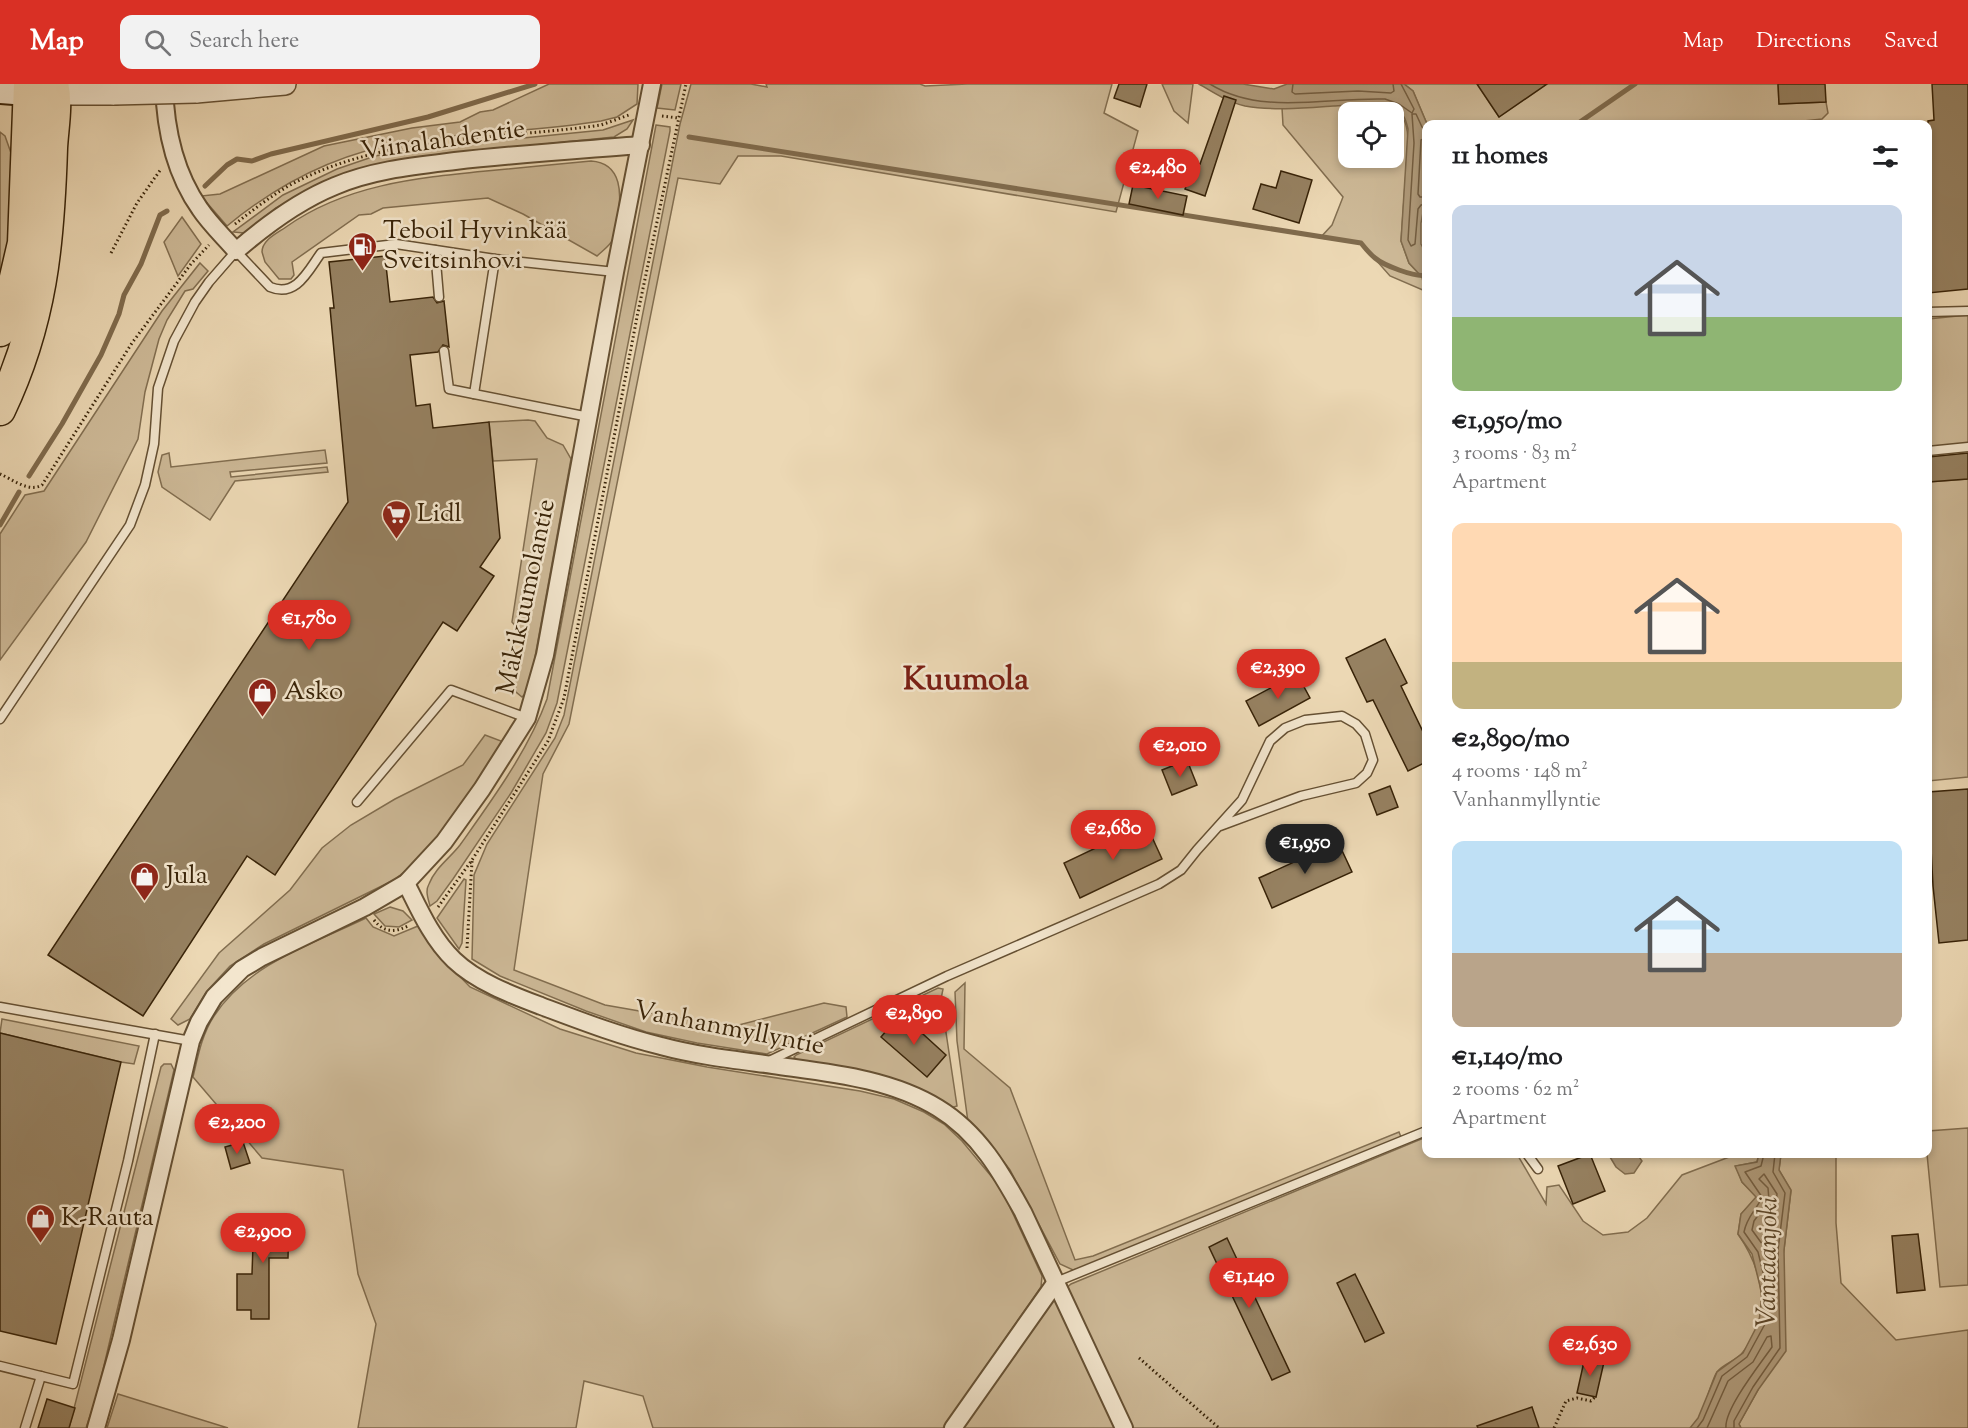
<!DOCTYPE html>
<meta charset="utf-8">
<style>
body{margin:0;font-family:"Sorts Mill Goudy",serif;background:#f2f2f2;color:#202124;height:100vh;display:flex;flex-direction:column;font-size:22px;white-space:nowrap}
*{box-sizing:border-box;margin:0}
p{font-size:20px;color:#757577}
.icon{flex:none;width:33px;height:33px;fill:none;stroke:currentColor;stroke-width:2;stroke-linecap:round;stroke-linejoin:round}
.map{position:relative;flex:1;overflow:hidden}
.side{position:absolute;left:1422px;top:36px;width:510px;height:1038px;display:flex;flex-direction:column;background:#fff;border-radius:12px;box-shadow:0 3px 9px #0003}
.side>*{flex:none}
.fabs{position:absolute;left:1338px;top:18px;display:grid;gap:12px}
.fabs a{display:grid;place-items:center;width:66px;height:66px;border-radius:12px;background:#fff;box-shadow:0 3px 9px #0003;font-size:30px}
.price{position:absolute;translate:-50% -51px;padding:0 14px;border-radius:21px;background:#d93025;color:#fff;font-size:20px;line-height:39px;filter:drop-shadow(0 2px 3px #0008)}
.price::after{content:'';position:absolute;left:50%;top:36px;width:18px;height:14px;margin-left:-9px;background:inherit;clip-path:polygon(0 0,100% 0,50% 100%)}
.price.selected{background:#222;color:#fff}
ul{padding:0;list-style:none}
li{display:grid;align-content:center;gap:12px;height:318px;padding:0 30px}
li span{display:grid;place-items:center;height:186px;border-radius:12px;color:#555}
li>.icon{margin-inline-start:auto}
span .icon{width:108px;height:108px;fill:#fffc;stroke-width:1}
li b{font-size:26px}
h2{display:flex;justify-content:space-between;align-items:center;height:72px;padding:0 30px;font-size:26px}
header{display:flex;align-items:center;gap:36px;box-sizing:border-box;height:84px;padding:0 30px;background:#d93025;color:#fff}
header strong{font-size:28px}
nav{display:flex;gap:33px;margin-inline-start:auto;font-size:21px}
.search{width:420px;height:54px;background:#f2f2f2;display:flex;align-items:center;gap:15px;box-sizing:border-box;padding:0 21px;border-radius:12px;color:#757577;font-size:22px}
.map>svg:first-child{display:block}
.green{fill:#cdb997;stroke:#826e50;stroke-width:1.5;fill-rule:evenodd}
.water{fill:#af9a7a;stroke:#7f6a4c;stroke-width:1.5}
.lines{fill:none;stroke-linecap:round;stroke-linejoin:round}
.shore{stroke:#745e41;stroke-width:1.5}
.stream{stroke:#7f6a4c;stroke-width:5}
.building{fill:#968161;stroke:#382308;stroke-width:1.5}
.service-casing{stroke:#655033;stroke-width:11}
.minor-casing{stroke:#655033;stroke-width:20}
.tertiary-casing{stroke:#655033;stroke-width:24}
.secondary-casing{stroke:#382308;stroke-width:26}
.motorway-casing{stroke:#382308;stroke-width:33}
.path{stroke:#382308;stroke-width:3;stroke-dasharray:1.5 3;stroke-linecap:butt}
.service{stroke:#f3e6ce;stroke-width:8}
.minor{stroke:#f3e6ce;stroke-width:16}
.tertiary{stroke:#f3e6ce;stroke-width:21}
.secondary{stroke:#f3e6ce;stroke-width:22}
.motorway{stroke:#ecd8b4;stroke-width:30}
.tertiary-bridge-casing{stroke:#655033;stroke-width:24;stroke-linecap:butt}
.tertiary-bridge{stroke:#f3e6ce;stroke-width:21}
.labels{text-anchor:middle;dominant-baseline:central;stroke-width:5;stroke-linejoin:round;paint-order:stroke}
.street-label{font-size:26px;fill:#382308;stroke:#f3e6ce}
.poi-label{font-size:26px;fill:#382308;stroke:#f3e6ce;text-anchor:start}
.water-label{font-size:27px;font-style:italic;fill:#5c472a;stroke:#f3e6ce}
.district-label{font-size:32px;font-weight:bold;fill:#7a1f14;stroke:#f3e6ce}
</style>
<header>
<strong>Map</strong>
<div class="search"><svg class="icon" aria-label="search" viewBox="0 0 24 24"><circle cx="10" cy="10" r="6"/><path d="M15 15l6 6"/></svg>Search here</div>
<nav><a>Map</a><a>Directions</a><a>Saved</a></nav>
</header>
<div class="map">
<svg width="1968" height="1344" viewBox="0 0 1968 1344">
<rect width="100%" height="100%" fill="#ecd8b4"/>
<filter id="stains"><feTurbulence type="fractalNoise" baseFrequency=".00333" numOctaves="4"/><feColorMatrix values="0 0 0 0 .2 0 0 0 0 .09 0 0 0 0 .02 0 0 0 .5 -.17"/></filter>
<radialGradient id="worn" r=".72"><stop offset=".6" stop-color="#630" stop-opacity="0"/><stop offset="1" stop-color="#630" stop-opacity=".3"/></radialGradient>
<!-- green -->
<g class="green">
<path d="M549,0H638L637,20L617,33L601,37C536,48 470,47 406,58C338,69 279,99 227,142L201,112L220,110L324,62L412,44L460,38L480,28L493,26Z"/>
<polygon points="662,0 681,0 675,26 657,24"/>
<polygon points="691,0 751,0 767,3 766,0 920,0 925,2 967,0 1112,0 1104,29 1138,47 1116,128 781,72 738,72 720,100 678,94 569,640 543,690 514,886 605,921 731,943 824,919 846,923 847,933 767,970 697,959 646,948 586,927 500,892 472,875 474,791 487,760 555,654 564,631 680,40"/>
<polygon points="1162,0 1193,0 1188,39 1174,27"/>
<polygon points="1404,0 1477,0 1499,33 1547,0 1778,0 1779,20 1826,18 1828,29 1822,35 1775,40 1427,40 1413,7"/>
<path d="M1358,20C1391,22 1408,21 1408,59L1401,157L1409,179L1422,193L1425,207L1390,192L1361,159L1320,154L1332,141L1343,113L1283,41L1282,24ZM1348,28H1394V74H1348Z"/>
<polygon points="633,36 627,45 614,53 496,65 301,111 276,124 244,149 233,148 283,111 337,85 375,72 413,65 603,46"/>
<path d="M656,41L670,43V47L557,619L546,649L511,709L453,795L437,817L430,822C428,814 425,807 429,800C435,784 450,774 460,761C492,716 528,667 547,615Z"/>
<polygon points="0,48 5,52 11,69 13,88 5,196 0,215"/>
<path d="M591,77C623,79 622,112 617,136C616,142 616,150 613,155C611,161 602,167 597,172L523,130L488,114L383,124L371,130L359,131L292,178L294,191L291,195H279L265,178L262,168C262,156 276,150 286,143C345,101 415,94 486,87C521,84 556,80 591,77Z"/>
<polygon points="182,133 201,160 178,192 164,158"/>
<polygon points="200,179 208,187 193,205 185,207 167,236 159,255 145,308 138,355 86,458 0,576 0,450 25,411 44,407 162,227"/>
<polygon points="1968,231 1968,360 1928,363 1928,235"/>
<path d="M528,336L535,337L547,354L563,361L571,375L531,595L528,607L522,613L516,608C511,579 537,564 512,538L537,375L493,377L489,338Z"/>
<polygon points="325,366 327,379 230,388 231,393 327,383 328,388 235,397 210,436 162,403 158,388 162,371 169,369 171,383"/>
<polygon points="1968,395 1968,693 1928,697 1928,398"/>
<path d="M485,651L501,657L502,662C471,709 441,762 394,796L264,860L230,882L207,907L190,935L178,941L171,935L219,869L290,806L322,764L351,741L395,715L463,681Z"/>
<polygon points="464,795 466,796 462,859 459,865 437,834"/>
<polygon points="390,823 403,827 412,836 399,843 385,842 374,830"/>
<path d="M366,834L373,843L394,852L418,842L434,866L470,903L560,945L636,969L707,983L860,1007L894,1015L924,1028L944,1040L962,1057L1001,1104L1042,1192L1041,1203L943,1344H653L643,1312L584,1297L576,1344H358L376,1240L358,1190L343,1086L262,1074L193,993C198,972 202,950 214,932C248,880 312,860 366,834Z"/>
<polygon points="965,899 964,965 1010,1004 1075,1176 1093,1172 1399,1048 1401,1053 1093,1181 1073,1186 1060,1180 1010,1086 991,1061 968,1038 957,957 955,908"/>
<polygon points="938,904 943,905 941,915 957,1022 951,1024 881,992 797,976 794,973 796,971"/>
<polygon points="2,935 139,962 134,980 121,978 0,949"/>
<polygon points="164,980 171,980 174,986 97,1311 86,1344 69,1344 161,983"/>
<polygon points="1968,1044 1968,1201 1940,1203 1927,1070 1928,1047"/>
<path d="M1426,1053V1070H1517L1546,1120L1547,1103L1559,1101L1583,1137L1603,1151L1628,1148L1647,1134L1682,1091L1737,1070H1759L1757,1078L1736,1082L1742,1098L1757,1113L1741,1130L1738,1150C1763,1186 1773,1231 1743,1268C1737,1277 1724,1279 1717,1288C1711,1297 1702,1331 1698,1344H962L1047,1221L1071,1200Z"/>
<polygon points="1781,1070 1836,1070 1836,1139 1841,1199 1896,1256 1968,1246 1968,1344 1741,1344 1739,1340 1758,1306 1784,1166 1791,1107 1779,1086"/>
<polygon points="118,1310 228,1344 107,1344"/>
</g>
<!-- water -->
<g class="water">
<path d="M1199,0H1243L1274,5L1287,0H1404L1413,7L1427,40L1425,118L1421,139V160L1426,169V194L1422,193L1409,179L1401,157L1408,45C1406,37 1405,31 1397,26C1380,15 1352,21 1333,22C1305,24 1273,27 1245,22C1228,18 1214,9 1199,0Z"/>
<polygon points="1613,1070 1637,1070 1642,1077 1634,1089 1625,1090 1616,1083 1610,1073"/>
<polygon points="1759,1070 1781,1070 1779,1086 1791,1106 1784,1166 1786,1267 1758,1306 1739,1340 1741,1344 1690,1344 1698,1334 1717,1288 1743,1269 1759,1238 1762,1210 1752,1170 1738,1150 1741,1130 1756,1113 1742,1098 1735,1082 1757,1078"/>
</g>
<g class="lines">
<!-- shore -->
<g class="shore">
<path d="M1210,0C1261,32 1328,13 1385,15L1399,20L1412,29L1414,25L1401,0"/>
<polyline points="1293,0 1292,8 1295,10 1358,7 1391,9 1394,7 1393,0"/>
<polyline points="1426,46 1422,43 1416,30 1412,30 1414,59 1408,156 1411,162 1415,160 1418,125 1421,121 1426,120"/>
<polyline points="1426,54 1421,56 1418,110 1420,113 1426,113"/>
<polygon points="1764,1090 1777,1110 1771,1166 1768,1168 1752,1146 1754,1137 1769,1116 1768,1104 1759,1095"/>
<path d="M1697,1344L1703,1336L1722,1292L1747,1273L1765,1240L1768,1209L1758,1168L1744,1148C1747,1132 1756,1127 1762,1113L1745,1088L1761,1082L1764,1070"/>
<path d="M1707,1344L1728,1297L1753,1278L1767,1253L1771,1252L1772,1263C1761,1279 1724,1325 1726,1344"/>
<polyline points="1734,1344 1734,1337 1753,1303 1780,1264 1778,1166 1785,1109 1773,1088 1775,1070"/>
</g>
<!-- stream -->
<g class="stream">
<polyline points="1577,40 1635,0"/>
<path d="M689,53L1361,159C1365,164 1370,170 1375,174C1383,181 1416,194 1426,191"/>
<polyline points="205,102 227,81 237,75 252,77 271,70 428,33 535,0"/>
<polyline points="29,392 62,340 101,271 119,230 124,211 141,180 160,131 167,127"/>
<polyline points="0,441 19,408"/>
</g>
</g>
<!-- building -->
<g class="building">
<polygon points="1119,0 1147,0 1140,23 1114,14"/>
<polygon points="1477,0 1547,0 1499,33"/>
<polygon points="1778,0 1825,0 1826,18 1779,20"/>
<polygon points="1932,0 1968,0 1968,205 1928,209 1928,37 1934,36"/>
<polygon points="1224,12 1236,16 1205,112 1185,105 1194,78 1200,80"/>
<polygon points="1281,87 1312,96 1299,139 1253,125 1261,100 1276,104"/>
<polygon points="1133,101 1187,112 1183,131 1129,120"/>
<polygon points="385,172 390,218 433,213 437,219 444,217 449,263 443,261 438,268 410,271 416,322 430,320 433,344 489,338 500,454 480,483 494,492 457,547 443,538 275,791 247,772 143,932 48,871 348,418 330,224 334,224 329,178"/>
<polygon points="1968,369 1968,395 1928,398 1928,373"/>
<polygon points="1385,555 1407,599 1401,602 1426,654 1426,678 1408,687 1373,616 1367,618 1346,574"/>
<polygon points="1297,590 1310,614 1259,642 1246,617"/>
<polygon points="1187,676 1197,701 1172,711 1162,686"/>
<polygon points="1390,702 1398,723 1377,731 1369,710"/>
<polygon points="1968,705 1968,856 1939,859 1933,802 1928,708"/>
<polygon points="1146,740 1162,775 1080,814 1064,779"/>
<polygon points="1338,758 1352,788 1272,824 1259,794"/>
<polygon points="901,930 946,971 927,993 881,953"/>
<polygon points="0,949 121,978 56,1260 0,1247"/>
<polygon points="243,1058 250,1079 231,1085 225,1063"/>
<polygon points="1590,1070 1605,1107 1573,1120 1558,1082"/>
<polygon points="254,1132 289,1132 288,1174 269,1174 269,1235 251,1235 251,1226 237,1226 237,1190 252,1190"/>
<polygon points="1918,1150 1925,1206 1897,1209 1892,1152"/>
<polygon points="1227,1154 1290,1288 1272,1296 1209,1163"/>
<polygon points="1355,1190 1384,1249 1365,1258 1337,1199"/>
<polygon points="1585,1273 1604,1278 1596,1313 1577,1309"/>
<polygon points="47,1315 75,1324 69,1344 38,1344"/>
<polygon points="1532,1323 1539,1344 1478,1344 1477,1342"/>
</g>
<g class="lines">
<defs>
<g id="service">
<polyline points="435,166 439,213"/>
<polyline points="495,175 474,310 589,333"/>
<polyline points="1928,228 1968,227"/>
<polyline points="444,267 449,305 474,310"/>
<polyline points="1928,367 1968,363"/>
<path d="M0,635L130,441L145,401L154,360L158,304L174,257L195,218L209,198L236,167L270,203C296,214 308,187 321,169L396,160L495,175L615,188"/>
<polyline points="357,718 451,606 527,634"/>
<polyline points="0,923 191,957"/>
<polyline points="769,977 947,892 1159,800 1181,786 1197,766 1242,716 1270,657 1285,644 1305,636 1342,632 1356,640 1365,650 1373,676 1367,689 1356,699 1301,712 1220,742"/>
<polyline points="1527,1070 1538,1085"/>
<polyline points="1056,1198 1426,1047"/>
<polyline points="0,1282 73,1300 128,1077 155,950"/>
<polyline points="25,1344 41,1292"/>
</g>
<g id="minor">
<path d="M164,0C165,44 174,88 200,125C210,140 224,153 236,167C266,141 298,117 335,102C373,86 414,82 455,77C517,70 579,66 641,61"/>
<path d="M406,799C419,825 432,855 454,876C477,898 512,911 541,922C581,937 620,952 661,962C698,972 736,976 773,981C829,989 889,994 938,1024C979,1049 1001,1088 1023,1128L1124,1344"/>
<polyline points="96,1344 121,1256 191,957 199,938 214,913 242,885 262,873 365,823 406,799 444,758 482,705 527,634 545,571 615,188 652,0"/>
<polyline points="953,1344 1056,1198"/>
</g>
<g id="tertiary">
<polyline points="196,8 285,0"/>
<polyline points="43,10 114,10"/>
</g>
<polyline id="secondary" points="0,8 27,10"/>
<g id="motorway">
<polyline points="0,247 13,202 23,159 29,0"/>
<path d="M0,326C42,238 49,160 52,64C53,44 58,19 53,0"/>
</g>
</defs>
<!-- service casing -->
<use href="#service" class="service-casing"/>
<!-- minor casing -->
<use href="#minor" class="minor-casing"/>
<!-- tertiary casing -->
<use href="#tertiary" class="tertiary-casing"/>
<!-- secondary casing -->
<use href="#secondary" class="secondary-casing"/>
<!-- motorway casing -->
<use href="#motorway" class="motorway-casing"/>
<!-- path -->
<g class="path">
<polyline points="662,32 678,34"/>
<path d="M235,140C253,126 272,111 292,100C387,50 498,56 601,41L629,31"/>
<polyline points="111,169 137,119 161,85"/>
<path d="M0,390C12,395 29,409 42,401L132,259L191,180L209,161"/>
<polyline points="438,823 472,776 548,657 564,614 637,233 686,0"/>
<path d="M374,836C385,850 396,848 410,841"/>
<polyline points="467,864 472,777"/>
<polyline points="1139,1274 1219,1344"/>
<polyline points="1554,1344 1566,1317 1577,1314 1591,1317 1595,1313"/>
</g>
<!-- service -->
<use href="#service" class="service"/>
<!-- minor -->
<use href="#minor" class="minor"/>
<!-- tertiary -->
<use href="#tertiary" class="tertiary"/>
<!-- secondary -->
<use href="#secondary" class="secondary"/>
<!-- motorway -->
<use href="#motorway" class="motorway"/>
<defs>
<polyline id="tertiary-bridge" points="114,10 196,8"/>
</defs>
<!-- tertiary-bridge casing -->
<use href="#tertiary-bridge" class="tertiary-bridge-casing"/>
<!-- tertiary-bridge -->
<use href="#tertiary-bridge" class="tertiary-bridge"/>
</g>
<!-- icons -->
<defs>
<symbol id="fuel-pin" viewBox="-11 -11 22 30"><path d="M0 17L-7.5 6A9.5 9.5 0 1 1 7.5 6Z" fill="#8f2418" stroke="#f3e6ce"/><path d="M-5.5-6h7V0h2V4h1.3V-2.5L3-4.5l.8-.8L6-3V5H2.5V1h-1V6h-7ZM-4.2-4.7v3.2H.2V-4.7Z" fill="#fff"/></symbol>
<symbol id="supermarket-pin" viewBox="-11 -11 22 30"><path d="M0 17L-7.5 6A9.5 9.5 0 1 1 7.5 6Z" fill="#8f2418" stroke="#f3e6ce"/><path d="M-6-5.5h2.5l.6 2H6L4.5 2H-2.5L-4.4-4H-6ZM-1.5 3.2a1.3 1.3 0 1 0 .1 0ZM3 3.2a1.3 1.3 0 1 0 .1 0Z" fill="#fff"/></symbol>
<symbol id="shop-pin" viewBox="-11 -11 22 30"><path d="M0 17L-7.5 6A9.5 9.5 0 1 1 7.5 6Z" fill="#8f2418" stroke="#f3e6ce"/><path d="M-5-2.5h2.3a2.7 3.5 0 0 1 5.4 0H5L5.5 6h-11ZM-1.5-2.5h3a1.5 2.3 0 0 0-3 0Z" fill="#fff"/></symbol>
</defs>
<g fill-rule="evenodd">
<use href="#fuel-pin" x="346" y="146" width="33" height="45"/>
<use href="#supermarket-pin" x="380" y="414" width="33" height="45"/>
<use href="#shop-pin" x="246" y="592" width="33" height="45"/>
<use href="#shop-pin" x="128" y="776" width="33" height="45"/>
<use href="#shop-pin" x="24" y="1118" width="33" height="45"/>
</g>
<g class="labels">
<!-- street labels -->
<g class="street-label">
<text transform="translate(443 57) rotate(-8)">Viinalahdentie</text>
<text transform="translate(527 513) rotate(-78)">Mäkikuumolantie</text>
<text transform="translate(729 945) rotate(11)">Vanhanmyllyntie</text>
</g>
<!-- poi labels -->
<g class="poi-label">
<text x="383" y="147">Teboil Hyvinkää<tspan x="383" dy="30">Sveitsinhovi</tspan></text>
<text x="417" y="430">Lidl</text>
<text x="284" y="608">Asko</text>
<text x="166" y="792">Jula</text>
<text x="61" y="1134">K-Rauta</text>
</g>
<!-- water labels -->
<g class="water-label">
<text transform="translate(1769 1178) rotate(-89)">Vantaanjoki</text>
</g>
<!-- district labels -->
<g class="district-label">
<text x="966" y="597">Kuumola</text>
</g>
</g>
<rect width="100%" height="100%" filter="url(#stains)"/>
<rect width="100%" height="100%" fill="url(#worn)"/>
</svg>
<div class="fabs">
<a><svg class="icon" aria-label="locate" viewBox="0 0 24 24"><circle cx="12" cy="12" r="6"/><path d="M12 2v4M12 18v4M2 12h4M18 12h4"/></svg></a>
</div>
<b class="price" style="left:1158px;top:116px">€2,480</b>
<b class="price" style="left:309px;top:567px">€1,780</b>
<b class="price" style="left:1278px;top:616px">€2,390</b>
<b class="price" style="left:1180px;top:694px">€2,010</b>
<b class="price" style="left:1113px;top:777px">€2,680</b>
<b class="price selected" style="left:1305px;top:791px">€1,950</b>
<b class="price" style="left:914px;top:962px">€2,890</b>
<b class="price" style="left:237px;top:1071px">€2,200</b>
<b class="price" style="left:263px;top:1180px">€2,900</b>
<b class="price" style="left:1249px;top:1225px">€1,140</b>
<b class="price" style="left:1590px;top:1293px">€2,630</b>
<section class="side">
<h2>11 homes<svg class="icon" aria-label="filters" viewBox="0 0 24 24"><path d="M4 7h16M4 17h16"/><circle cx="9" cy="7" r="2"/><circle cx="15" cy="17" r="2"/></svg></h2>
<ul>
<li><span style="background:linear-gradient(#c9d6e8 60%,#8fb573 0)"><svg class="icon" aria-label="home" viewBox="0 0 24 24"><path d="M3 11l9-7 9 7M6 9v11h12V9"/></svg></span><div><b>€1,950/mo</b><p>3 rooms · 83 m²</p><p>Apartment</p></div></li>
<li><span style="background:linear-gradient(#ffd9b3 75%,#c2b280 0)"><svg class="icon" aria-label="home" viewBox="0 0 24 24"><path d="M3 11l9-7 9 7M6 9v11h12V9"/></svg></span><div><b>€2,890/mo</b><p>4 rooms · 148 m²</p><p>Vanhanmyllyntie</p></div></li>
<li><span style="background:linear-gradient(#bfe0f5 60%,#b9a48a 0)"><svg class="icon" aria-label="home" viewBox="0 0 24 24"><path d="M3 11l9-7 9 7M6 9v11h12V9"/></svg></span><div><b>€1,140/mo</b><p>2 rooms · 62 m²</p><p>Apartment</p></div></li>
</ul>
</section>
</div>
